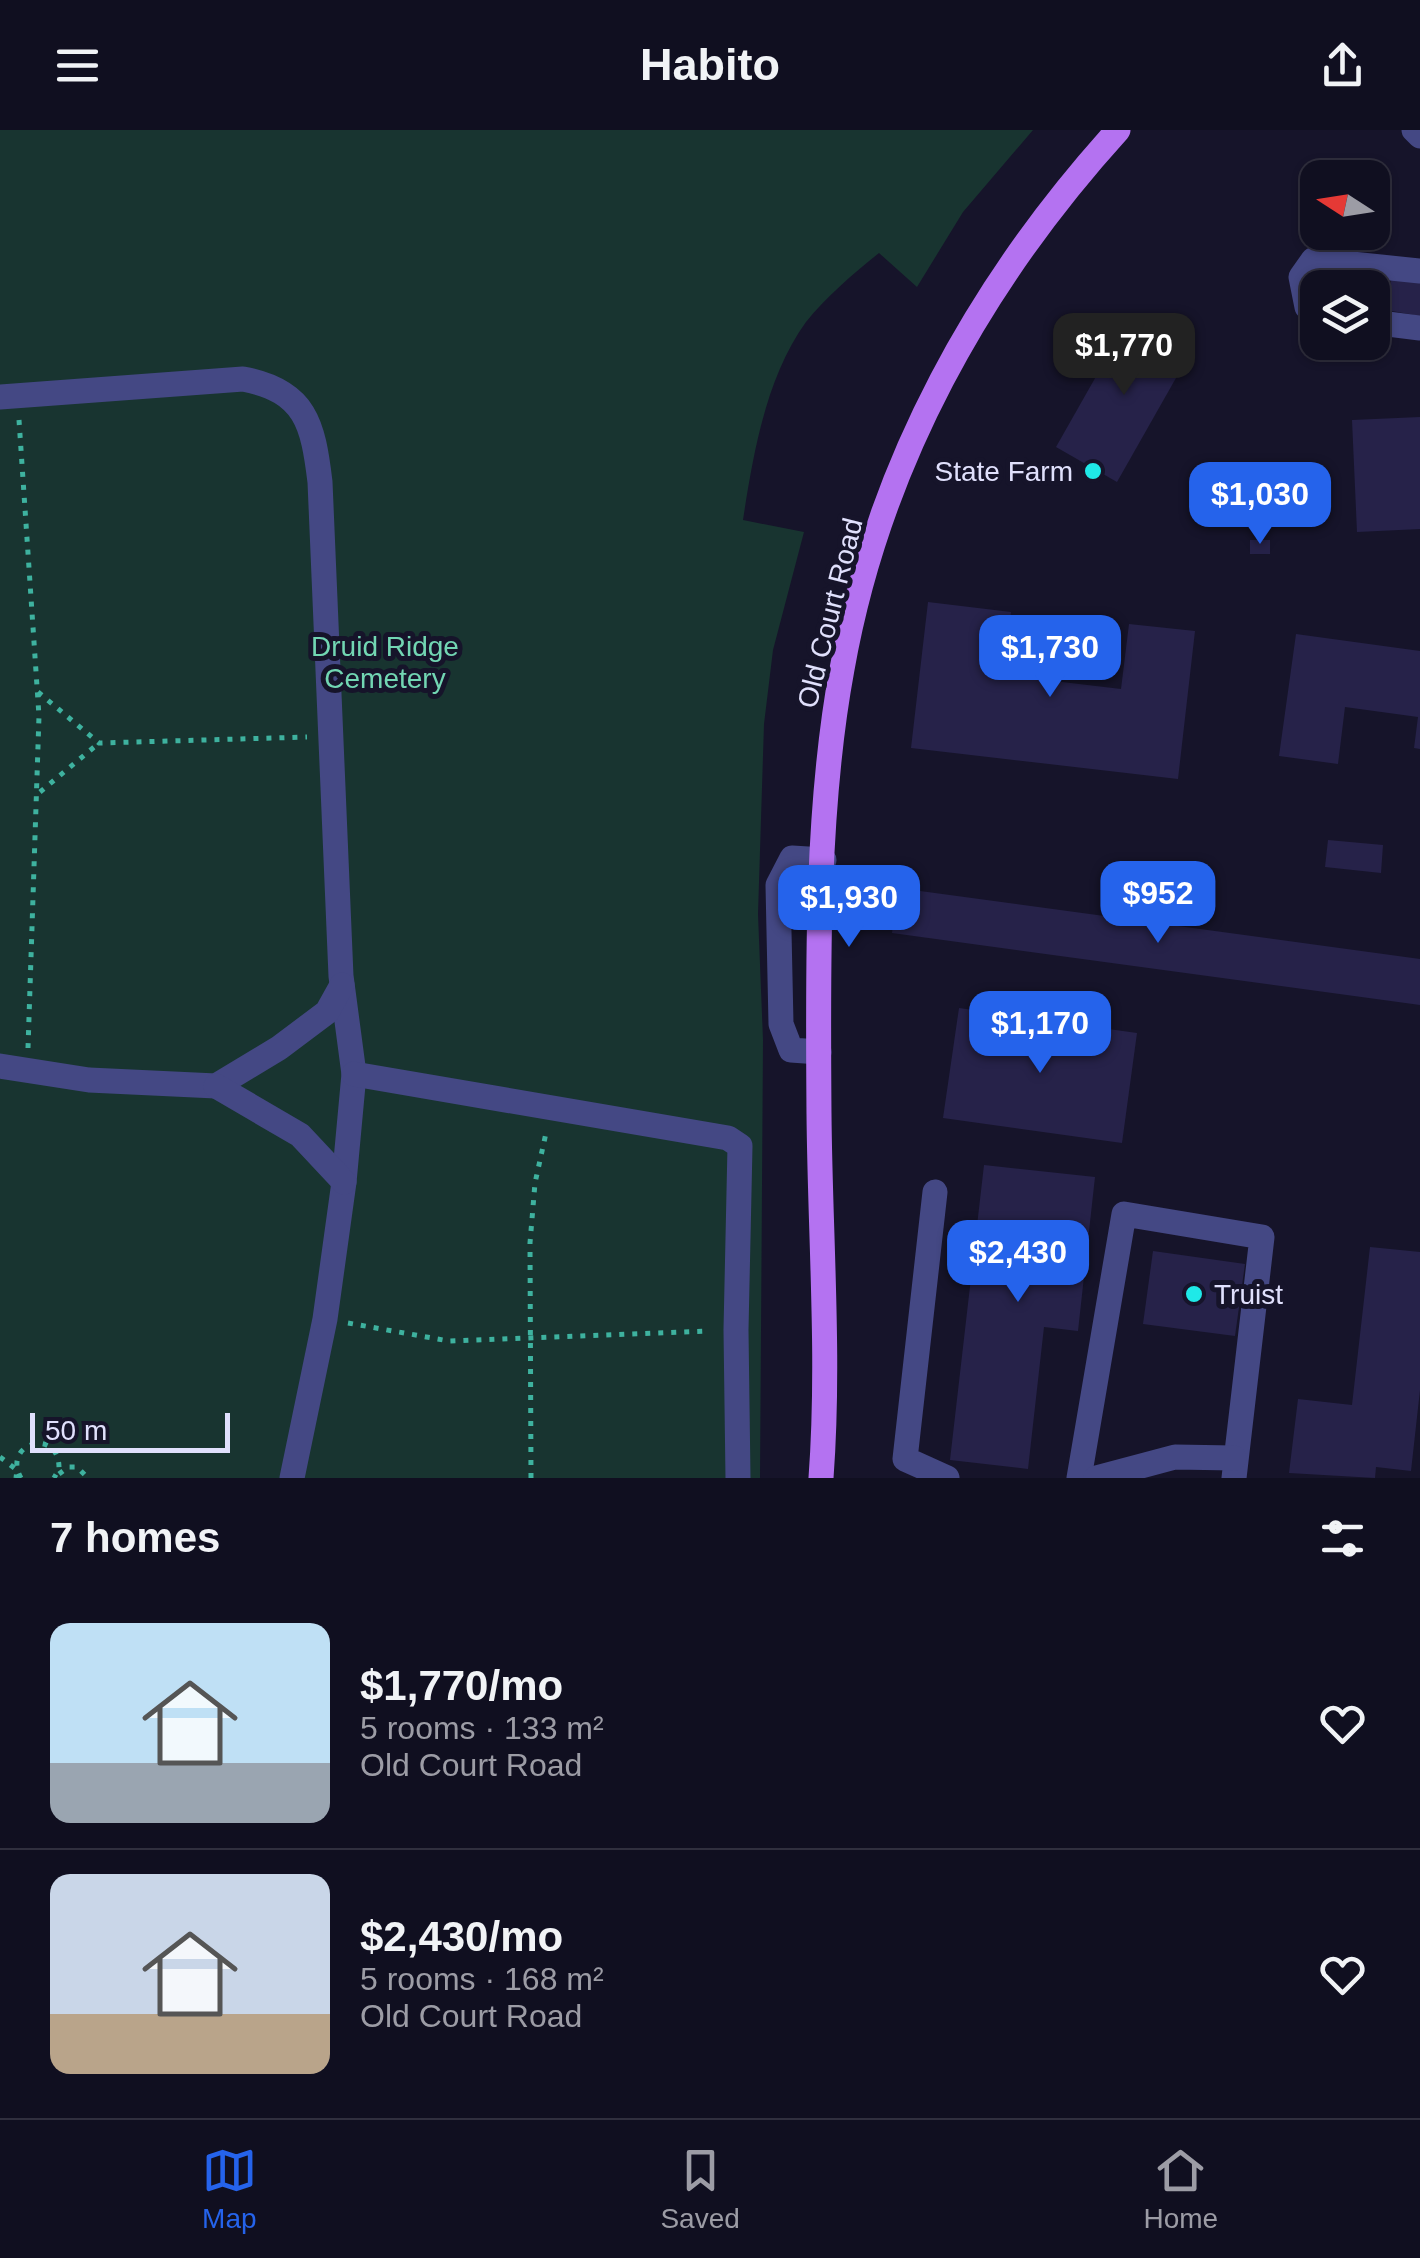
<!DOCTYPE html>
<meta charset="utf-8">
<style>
body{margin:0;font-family:Arial,sans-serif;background:#191829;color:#f1f3f6;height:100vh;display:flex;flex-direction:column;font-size:38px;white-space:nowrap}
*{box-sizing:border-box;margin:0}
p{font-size:32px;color:#9c9ca5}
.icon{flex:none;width:55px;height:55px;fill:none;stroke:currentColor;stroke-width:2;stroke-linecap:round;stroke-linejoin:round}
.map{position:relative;height:1348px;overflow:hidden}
.drawer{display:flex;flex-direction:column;background:#100f20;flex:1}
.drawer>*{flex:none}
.needle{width:65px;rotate:282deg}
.tools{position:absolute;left:1300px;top:30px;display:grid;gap:20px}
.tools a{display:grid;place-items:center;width:90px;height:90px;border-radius:20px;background:#100f20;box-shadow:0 2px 8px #0004,0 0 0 2px #302f3e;font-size:50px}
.scale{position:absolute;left:30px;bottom:25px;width:200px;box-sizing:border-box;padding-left:10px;border:5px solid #e0e0fc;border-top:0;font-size:28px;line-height:35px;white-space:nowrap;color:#e0e0fc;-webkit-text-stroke:8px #16142a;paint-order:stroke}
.price{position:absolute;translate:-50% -85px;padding:0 22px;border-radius:20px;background:#2563eb;color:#fff;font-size:32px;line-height:65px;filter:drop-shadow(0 2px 5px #0008)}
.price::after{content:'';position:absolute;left:50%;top:60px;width:30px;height:22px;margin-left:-15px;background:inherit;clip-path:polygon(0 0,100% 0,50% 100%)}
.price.selected{background:#222;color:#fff}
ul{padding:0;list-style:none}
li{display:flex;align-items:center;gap:30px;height:250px;padding:0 50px}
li+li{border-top:2px solid #302f3e}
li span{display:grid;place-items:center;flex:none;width:280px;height:200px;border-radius:20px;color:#555}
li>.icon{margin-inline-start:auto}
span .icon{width:120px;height:120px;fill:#fffc;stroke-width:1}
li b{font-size:42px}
h2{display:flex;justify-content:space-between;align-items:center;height:120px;padding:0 50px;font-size:42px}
header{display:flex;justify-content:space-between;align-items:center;height:130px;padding:0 50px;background:#100f20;font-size:45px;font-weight:700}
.dock{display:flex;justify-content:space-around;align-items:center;height:140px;border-top:2px solid #302f3e;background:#100f20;font-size:28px;color:#9c9ca5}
.dock a{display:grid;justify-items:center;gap:5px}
.dock .selected{color:#2563eb}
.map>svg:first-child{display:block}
.green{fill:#183430}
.building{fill:#262249}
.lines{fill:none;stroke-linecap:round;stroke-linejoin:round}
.path{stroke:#3eb29f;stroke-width:5;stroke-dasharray:5 8;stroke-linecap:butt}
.minor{stroke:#444884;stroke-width:25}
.major{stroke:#b472f1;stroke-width:25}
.poi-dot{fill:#1fe9e8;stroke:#16142a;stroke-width:4}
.labels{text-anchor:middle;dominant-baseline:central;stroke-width:10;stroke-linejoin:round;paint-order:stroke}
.poi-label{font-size:28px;fill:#e0e0fc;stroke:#16142a;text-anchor:end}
.street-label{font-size:28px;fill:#e0e0fc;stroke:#16142a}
.park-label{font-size:28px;fill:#72d6b3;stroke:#16142a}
</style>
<header><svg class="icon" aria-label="menu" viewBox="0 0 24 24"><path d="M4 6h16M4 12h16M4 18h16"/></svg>Habito<svg class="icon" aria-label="share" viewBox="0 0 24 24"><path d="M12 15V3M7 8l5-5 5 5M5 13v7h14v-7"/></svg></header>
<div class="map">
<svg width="1420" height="1348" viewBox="0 0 1420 1348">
<rect width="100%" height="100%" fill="#16142a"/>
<!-- green -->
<path class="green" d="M0,0H1033L963,82L917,157L879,123C853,144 827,166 806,192C766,247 753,325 743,390L804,402L773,520L764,594L758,784L763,910L760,1348H0Z"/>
<!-- building -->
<g class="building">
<polygon points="1392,146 1420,151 1420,186 1386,180"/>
<polygon points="1132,183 1193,218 1117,352 1056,317"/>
<polygon points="1420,287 1420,399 1357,402 1352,290"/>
<rect x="1250" y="410" width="20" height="14"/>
<polygon points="928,472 1011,482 1003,545 1121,559 1129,494 1195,501 1178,649 911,618"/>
<polygon points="1296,504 1420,521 1420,619 1414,618 1418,587 1345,577 1338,634 1279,626"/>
<polygon points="1328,710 1383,715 1381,743 1325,737"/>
<polygon points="898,758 1420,829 1420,875 892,803"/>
<polygon points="959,878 1137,903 1122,1013 943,988"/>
<polygon points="984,1035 1095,1047 1078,1201 1044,1197 1028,1339 950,1330"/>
<polygon points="1370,1117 1420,1122 1420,1260 1411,1341 1376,1337 1375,1348 1289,1343 1298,1269 1352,1275"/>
<polygon points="1153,1121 1245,1134 1235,1206 1143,1194"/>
</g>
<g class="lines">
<!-- path -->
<g class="path">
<polyline points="19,290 39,586 28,918"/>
<polyline points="38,562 99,613 307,607"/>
<polyline points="40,662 99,613"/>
<polyline points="348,1193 449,1211 710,1201"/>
<polyline points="0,1327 17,1340 16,1348"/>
<polyline points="59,1344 68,1337 77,1337 88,1348"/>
<path d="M21,1348C1,1313 60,1296 59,1339L54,1348"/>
<polyline points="531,1348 530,1113 535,1053 546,1003"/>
</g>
<!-- minor -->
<g class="minor">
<polyline points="1414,0 1420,6"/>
<polyline points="1318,183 1307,177 1301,147 1313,130 1420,141"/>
<polyline points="1372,192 1420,198"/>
<path d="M0,267L243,249C306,261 313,294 320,352L341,846L354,944L344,1052L325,1189L292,1348"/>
<polyline points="819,922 791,920 781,894 778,755 792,728 824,730"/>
<polyline points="0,936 89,950 216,956 279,918 327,882 342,855"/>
<polyline points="354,944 728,1008 740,1016 736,1200 738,1348"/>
<polyline points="216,956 300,1005 344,1052"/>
<polyline points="935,1062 905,1329 947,1348"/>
<polyline points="1079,1348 1124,1084 1262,1107 1234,1348"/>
<polyline points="1096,1348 1175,1327 1234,1328"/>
</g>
<!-- major -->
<path class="major" d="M821,1348C830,1228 820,1105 819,984C818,841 816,679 842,539C878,335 980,152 1118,0"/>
</g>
<!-- markers -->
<g class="poi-dot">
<circle cx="1093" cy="341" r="10"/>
<circle cx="1194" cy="1164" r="10"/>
</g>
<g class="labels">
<!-- poi labels -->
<g class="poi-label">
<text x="1073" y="341">State Farm</text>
<text x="1214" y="1164" text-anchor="start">Truist</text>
</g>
<!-- street labels -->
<g class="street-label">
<text transform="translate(830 483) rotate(-76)">Old Court Road</text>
</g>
<!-- park labels -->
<g class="park-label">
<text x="385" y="516">Druid Ridge<tspan x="385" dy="32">Cemetery</tspan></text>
</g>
</g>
</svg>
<div class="tools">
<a><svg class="needle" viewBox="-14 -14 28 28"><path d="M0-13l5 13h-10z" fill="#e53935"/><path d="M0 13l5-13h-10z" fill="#9c9ca5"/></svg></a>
<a><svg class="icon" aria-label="layers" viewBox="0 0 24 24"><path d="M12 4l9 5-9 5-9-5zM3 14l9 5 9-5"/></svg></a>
</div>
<div class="scale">50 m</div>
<b class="price selected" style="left:1124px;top:268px">$1,770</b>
<b class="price" style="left:1260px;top:417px">$1,030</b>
<b class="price" style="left:1050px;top:570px">$1,730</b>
<b class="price" style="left:1158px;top:816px">$952</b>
<b class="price" style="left:849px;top:820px">$1,930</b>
<b class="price" style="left:1040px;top:946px">$1,170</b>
<b class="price" style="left:1018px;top:1175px">$2,430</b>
</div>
<section class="drawer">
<h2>7 homes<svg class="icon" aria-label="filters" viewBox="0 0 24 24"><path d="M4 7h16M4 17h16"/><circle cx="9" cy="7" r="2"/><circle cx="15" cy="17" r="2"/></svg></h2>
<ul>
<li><span style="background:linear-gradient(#bfe0f5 70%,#9aa5b1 0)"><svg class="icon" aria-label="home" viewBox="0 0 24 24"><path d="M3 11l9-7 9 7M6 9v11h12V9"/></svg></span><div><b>$1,770/mo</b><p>5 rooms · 133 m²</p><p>Old Court Road</p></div><svg class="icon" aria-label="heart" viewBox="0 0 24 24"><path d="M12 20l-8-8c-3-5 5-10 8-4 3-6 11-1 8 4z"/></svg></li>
<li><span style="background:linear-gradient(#c9d6e8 70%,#b9a48a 0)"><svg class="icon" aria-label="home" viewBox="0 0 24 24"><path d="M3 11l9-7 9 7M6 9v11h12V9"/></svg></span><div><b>$2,430/mo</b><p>5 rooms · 168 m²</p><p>Old Court Road</p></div><svg class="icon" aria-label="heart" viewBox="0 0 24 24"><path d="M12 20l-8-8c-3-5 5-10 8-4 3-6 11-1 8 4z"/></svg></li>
</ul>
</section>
<nav class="dock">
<a class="selected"><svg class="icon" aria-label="map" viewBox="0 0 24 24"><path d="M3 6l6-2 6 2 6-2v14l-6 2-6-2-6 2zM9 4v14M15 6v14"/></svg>Map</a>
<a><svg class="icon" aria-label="saved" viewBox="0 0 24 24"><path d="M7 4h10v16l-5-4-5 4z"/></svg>Saved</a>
<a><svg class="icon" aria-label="home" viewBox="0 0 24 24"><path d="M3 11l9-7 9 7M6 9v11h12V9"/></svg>Home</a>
</nav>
